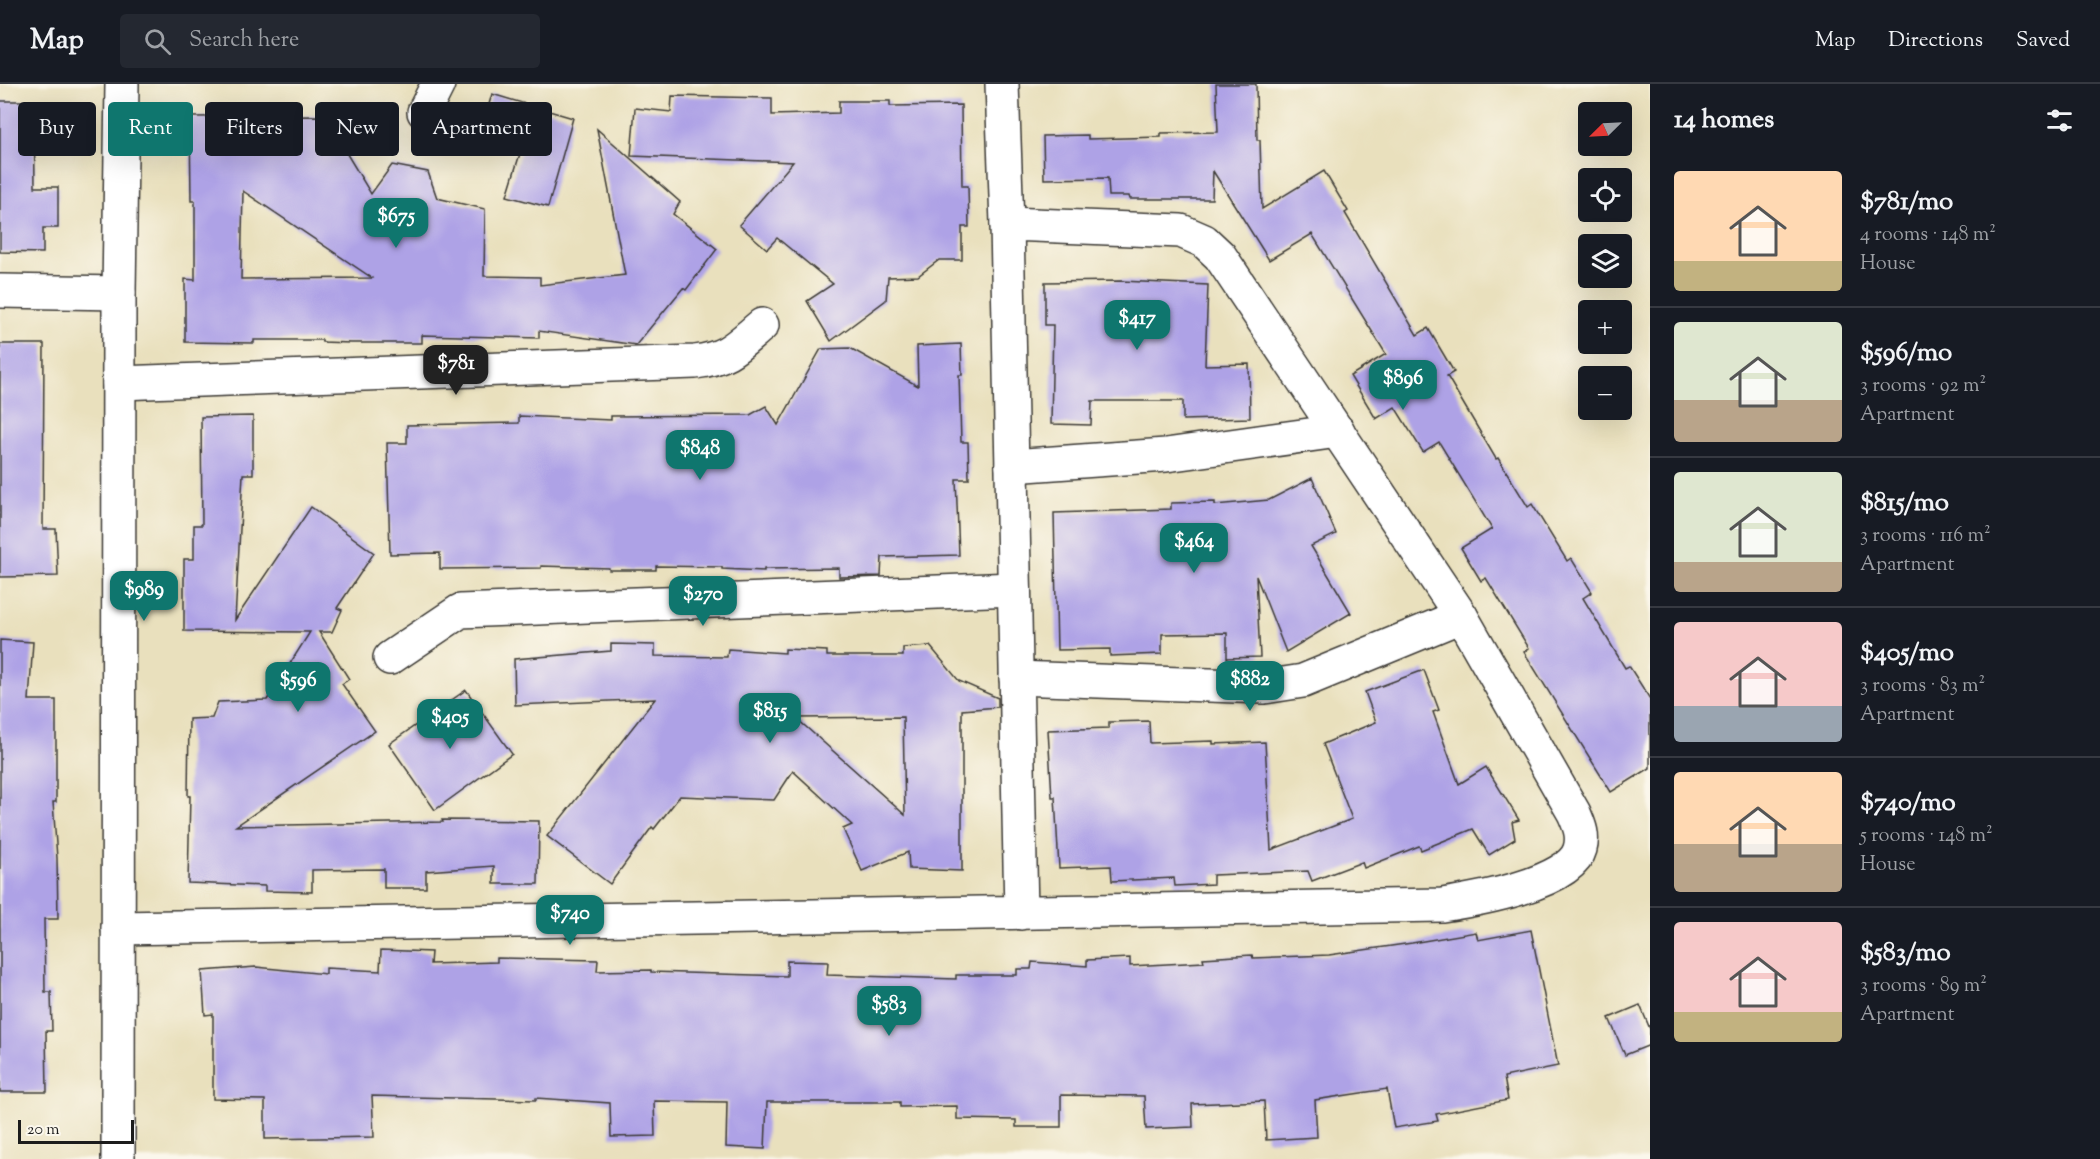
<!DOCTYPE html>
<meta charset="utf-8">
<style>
body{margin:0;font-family:"Sorts Mill Goudy",serif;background:#242831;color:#f1f3f6;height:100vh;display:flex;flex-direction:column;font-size:22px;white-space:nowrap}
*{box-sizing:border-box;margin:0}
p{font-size:20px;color:#9ea1a6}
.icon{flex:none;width:33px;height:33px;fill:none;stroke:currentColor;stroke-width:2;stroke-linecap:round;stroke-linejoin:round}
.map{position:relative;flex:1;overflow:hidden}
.details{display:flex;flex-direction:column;background:#171b24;width:450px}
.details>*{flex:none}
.hud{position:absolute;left:18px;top:18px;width:570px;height:54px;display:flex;gap:12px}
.needle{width:39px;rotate:246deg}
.fabs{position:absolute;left:1578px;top:18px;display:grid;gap:12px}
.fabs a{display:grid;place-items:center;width:54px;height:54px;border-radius:6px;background:#171b24;box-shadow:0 6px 24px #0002;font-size:30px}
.scale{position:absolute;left:18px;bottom:15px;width:116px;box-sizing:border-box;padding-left:6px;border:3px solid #1c1c1c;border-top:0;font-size:16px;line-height:21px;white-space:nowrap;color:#1c1c1c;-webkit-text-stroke:4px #fbf7ec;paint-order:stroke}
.price{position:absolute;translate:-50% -51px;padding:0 14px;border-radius:12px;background:#0f766e;color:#fff;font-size:20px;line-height:39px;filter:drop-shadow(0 2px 3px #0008)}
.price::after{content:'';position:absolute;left:50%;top:36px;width:18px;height:14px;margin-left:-9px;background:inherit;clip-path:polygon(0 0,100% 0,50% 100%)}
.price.on{background:#222;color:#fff}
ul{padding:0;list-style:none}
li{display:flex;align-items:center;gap:18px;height:150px;padding:0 24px}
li+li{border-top:2px solid #363941}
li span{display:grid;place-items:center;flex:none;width:168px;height:120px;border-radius:6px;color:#555}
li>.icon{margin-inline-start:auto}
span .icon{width:72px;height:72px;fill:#fffc;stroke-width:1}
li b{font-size:26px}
h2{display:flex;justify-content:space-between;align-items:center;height:72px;padding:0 24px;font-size:26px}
.tag{padding:0 21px;border-radius:6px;background:#171b24;box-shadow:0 6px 24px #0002;font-size:21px;line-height:54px}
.tag.on{background:#0f766e;color:#fff}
header{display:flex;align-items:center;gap:36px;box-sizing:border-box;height:84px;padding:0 30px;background:#171b24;border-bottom:2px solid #363941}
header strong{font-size:28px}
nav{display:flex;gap:33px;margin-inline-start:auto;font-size:21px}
.search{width:420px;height:54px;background:#242831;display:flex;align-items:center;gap:15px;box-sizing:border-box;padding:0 21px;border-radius:6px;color:#9ea1a6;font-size:22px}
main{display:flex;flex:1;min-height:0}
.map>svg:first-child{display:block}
.building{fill:#aea2e6;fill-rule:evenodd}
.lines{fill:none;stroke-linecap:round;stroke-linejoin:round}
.minor-casing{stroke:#3b3934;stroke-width:36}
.minor{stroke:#fff;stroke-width:33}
</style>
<header>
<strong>Map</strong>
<div class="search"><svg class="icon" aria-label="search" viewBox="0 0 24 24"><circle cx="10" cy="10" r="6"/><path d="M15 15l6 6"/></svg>Search here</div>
<nav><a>Map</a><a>Directions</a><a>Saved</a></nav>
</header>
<main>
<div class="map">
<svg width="1650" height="1075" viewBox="0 0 1650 1075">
<rect width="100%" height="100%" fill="#fbf7ec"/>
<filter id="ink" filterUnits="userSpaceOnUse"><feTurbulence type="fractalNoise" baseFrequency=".0167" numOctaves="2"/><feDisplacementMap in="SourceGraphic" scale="12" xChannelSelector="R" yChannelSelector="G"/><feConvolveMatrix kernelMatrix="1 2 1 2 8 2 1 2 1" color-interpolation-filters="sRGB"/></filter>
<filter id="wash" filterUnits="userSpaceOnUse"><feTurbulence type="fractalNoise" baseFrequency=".008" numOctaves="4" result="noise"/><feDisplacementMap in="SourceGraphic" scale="24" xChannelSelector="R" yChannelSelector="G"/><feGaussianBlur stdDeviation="1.35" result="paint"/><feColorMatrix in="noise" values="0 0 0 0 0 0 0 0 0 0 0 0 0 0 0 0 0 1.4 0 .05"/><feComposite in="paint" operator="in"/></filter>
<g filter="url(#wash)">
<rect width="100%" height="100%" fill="#e9e0bd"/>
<g id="blocks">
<!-- building -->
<g class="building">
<polygon points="1216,0 1256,0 1257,56 1260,56 1262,125 1324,87 1348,127 1345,129 1417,251 1428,244 1454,288 1447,292 1496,375 1498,374 1528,423 1532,420 1567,477 1571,474 1592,508 1583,514 1625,584 1629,582 1650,615 1650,684 1611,708 1524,568 1529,564 1486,494 1481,497 1461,464 1492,445 1439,358 1423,368 1395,323 1376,335 1350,292 1386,270 1312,150 1269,176 1213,87 1212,115 1130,115 1129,112 1109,112 1108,94 1044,95 1043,52 1088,51 1088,55 1161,53 1161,49 1218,48"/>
<polygon points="492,10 573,34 548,123 507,112 522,63 480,51"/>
<polygon points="672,12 772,14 772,31 839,29 839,17 890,17 890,22 961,21 962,102 968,102 969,143 962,143 962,176 939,176 918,192 888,193 886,216 831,257 807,217 833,200 777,154 767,165 739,141 793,78 631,72 635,24 671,28"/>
<polygon points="0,17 34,17 35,103 58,103 58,144 43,144 43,169 0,168"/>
<path d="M324,32L371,110L392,81L428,88L437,114L485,125L484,192L540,193V201L625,191L597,45L680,118L673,130L717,165L686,206L683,204L636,261L539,247V254L422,251V259H351L322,258V256H254V259L185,258V195L195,196V117H191L190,33ZM243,107L372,194L241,195Z"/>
<polygon points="1121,197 1208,201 1205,281 1249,280 1250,334 1183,336 1183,317 1092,317 1091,341 1051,340 1053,241 1045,241 1045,198"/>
<polygon points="0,260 44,260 43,445 56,445 58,492 0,493"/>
<polygon points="961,260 962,291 959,291 961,358 968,358 969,395 956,395 959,471 882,473 881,492 839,493 839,484 764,485 764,487 722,485 722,483 656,482 656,486 609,486 609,484 541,482 541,484 440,485 440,469 390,470 387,359 407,359 407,341 519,339 519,332 611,336 611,332 750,331 766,322 778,341 821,265 850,264 918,302 917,262"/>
<polygon points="253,332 253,390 243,390 235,536 311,423 374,469 337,524 342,526 332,548 319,548 349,595 342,600 375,647 236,742 443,738 442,736 539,737 538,800 494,800 494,782 426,787 426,804 384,804 384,785 312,786 312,808 265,807 265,802 188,799 190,712 188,712 189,635 212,634 218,618 267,616 310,548 184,547 184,475 194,475 194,441 202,441 201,333"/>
<polygon points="1312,394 1336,450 1311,462 1351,529 1286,568 1256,492 1260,573 1227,574 1227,549 1162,550 1162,570 1110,572 1110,565 1057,566 1054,429 1171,425 1171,419 1215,418 1215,421 1269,416"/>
<polygon points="0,556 33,558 29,616 56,616 56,718 53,718 57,774 58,835 44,835 45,908 51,908 52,947 46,947 47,1008 0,1008"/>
<path d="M611,560L655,561V572L727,573L728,565L785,569V565L827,567V572H903V564L930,562L959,597L998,614V623L962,626V787L909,785L908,768L862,787L843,745L852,741L793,687L774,716L680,712L654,745L652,743L610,800L547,752L655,615L515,621L514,575L611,567ZM903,633L905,731L796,634Z"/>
<polygon points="1424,586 1439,626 1433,628 1459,700 1486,683 1519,736 1512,738 1515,755 1489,771 1473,745 1421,766 1419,762 1364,784 1362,778 1312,797 1308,787 1213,791 1213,800 1175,802 1174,794 1112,797 1111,782 1059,784 1055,713 1052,713 1048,646 1109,644 1109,638 1149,637 1150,659 1213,657 1213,660 1265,658 1271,766 1352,735 1323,660 1376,638 1365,608"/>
<polygon points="466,606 512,670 435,726 389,660"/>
<polygon points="1531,846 1558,982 1504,993 1508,1016 1436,1030 1438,1037 1394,1044 1387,1005 1315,1016 1317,1053 1266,1056 1264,1017 1192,1020 1193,1043 1146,1045 1144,1012 1061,1011 1061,1043 1016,1043 1016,1036 957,1035 957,1022 900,1023 900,1018 767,1018 765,1065 726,1063 727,1018 654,1017 655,1052 611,1053 610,1019 536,1014 536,1016 372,1012 374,1053 265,1055 265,1016 213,1015 213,930 205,931 202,887 256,883 326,890 326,884 380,887 381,866 431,868 430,880 497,878 497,874 598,876 597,887 651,886 651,888 787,892 787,877 828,878 827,891 956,895 956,891 1017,891 1017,885 1031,885 1032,878 1087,882 1087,876 1130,874 1130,882 1204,878 1203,874 1252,871 1253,874 1329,871 1412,859 1476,848 1478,856"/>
<polygon points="1640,921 1650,945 1650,961 1625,971 1609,934"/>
</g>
</g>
</g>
<g filter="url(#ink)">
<use href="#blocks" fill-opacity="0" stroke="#3b3934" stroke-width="1.5"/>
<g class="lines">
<defs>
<g id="minor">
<polyline points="1002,0 1007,140"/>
<polyline points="424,28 438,0"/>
<polyline points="0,207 119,209"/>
<path d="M119,299L695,278C728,274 737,262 762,241"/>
<polyline points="1012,382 1166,371 1338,347"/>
<polyline points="390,574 460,527 1014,505"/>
<polyline points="1016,594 1264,603 1303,597 1461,532"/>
<path d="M118,844L1442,821C1474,816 1571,800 1580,765C1584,751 1579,741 1574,729L1461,532L1220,172L1204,157L1181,147L1007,140L1021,829"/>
<polyline points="118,1075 119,209 122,0"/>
</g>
</defs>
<!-- minor casing -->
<use href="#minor" class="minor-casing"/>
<!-- minor -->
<use href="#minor" class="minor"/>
</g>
</g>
</svg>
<div class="fabs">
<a><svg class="needle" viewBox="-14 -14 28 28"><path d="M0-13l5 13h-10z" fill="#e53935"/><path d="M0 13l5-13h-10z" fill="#9ea1a6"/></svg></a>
<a><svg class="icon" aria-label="locate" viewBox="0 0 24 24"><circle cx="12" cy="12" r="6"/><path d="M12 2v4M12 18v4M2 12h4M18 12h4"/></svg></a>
<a><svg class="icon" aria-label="layers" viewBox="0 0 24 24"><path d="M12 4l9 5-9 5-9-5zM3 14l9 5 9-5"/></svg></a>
<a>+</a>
<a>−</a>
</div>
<div class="scale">20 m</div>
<b class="price" style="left:396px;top:165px">$675</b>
<b class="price" style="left:1137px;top:267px">$417</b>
<b class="price on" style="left:456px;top:312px">$781</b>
<b class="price" style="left:1403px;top:327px">$896</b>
<b class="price" style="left:700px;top:397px">$848</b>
<b class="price" style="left:1194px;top:490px">$464</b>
<b class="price" style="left:144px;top:538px">$989</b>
<b class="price" style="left:703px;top:543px">$270</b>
<b class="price" style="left:1250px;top:628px">$882</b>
<b class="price" style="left:298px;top:629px">$596</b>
<b class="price" style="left:770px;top:660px">$815</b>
<b class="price" style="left:450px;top:666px">$405</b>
<b class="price" style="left:570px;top:862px">$740</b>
<b class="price" style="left:889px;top:953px">$583</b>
<div class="hud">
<a class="tag">Buy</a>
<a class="tag on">Rent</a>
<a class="tag">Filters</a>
<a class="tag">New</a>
<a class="tag">Apartment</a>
</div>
</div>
<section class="details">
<h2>14 homes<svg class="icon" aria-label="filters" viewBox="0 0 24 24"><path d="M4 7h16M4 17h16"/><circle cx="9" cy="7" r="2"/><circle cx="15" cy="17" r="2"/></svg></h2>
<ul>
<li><span style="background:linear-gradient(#ffd9b3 75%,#c2b280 0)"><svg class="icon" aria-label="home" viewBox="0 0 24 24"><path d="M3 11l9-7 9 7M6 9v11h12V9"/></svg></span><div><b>$781/mo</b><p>4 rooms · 148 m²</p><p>House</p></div></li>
<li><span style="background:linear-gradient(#dfe7d0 65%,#b9a48a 0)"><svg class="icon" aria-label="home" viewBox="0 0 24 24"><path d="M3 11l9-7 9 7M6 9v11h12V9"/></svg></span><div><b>$596/mo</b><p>3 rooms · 92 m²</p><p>Apartment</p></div></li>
<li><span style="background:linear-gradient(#dfe7d0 75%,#b9a48a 0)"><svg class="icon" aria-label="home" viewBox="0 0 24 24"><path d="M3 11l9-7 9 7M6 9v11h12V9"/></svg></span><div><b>$815/mo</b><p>3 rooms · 116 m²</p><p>Apartment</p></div></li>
<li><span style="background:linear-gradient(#f6c9c9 70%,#9aa5b1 0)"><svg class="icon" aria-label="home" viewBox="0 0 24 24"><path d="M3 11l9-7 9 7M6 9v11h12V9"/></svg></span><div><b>$405/mo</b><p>3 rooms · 83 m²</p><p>Apartment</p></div></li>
<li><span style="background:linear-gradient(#ffd9b3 60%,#b9a48a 0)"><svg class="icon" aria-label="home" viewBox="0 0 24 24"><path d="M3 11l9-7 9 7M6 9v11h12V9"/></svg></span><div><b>$740/mo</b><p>5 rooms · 148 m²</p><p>House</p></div></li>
<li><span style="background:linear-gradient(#f6c9c9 75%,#c2b280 0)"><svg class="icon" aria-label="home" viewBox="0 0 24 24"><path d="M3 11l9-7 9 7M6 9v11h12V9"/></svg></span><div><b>$583/mo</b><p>3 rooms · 89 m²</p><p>Apartment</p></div></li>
</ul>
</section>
</main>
